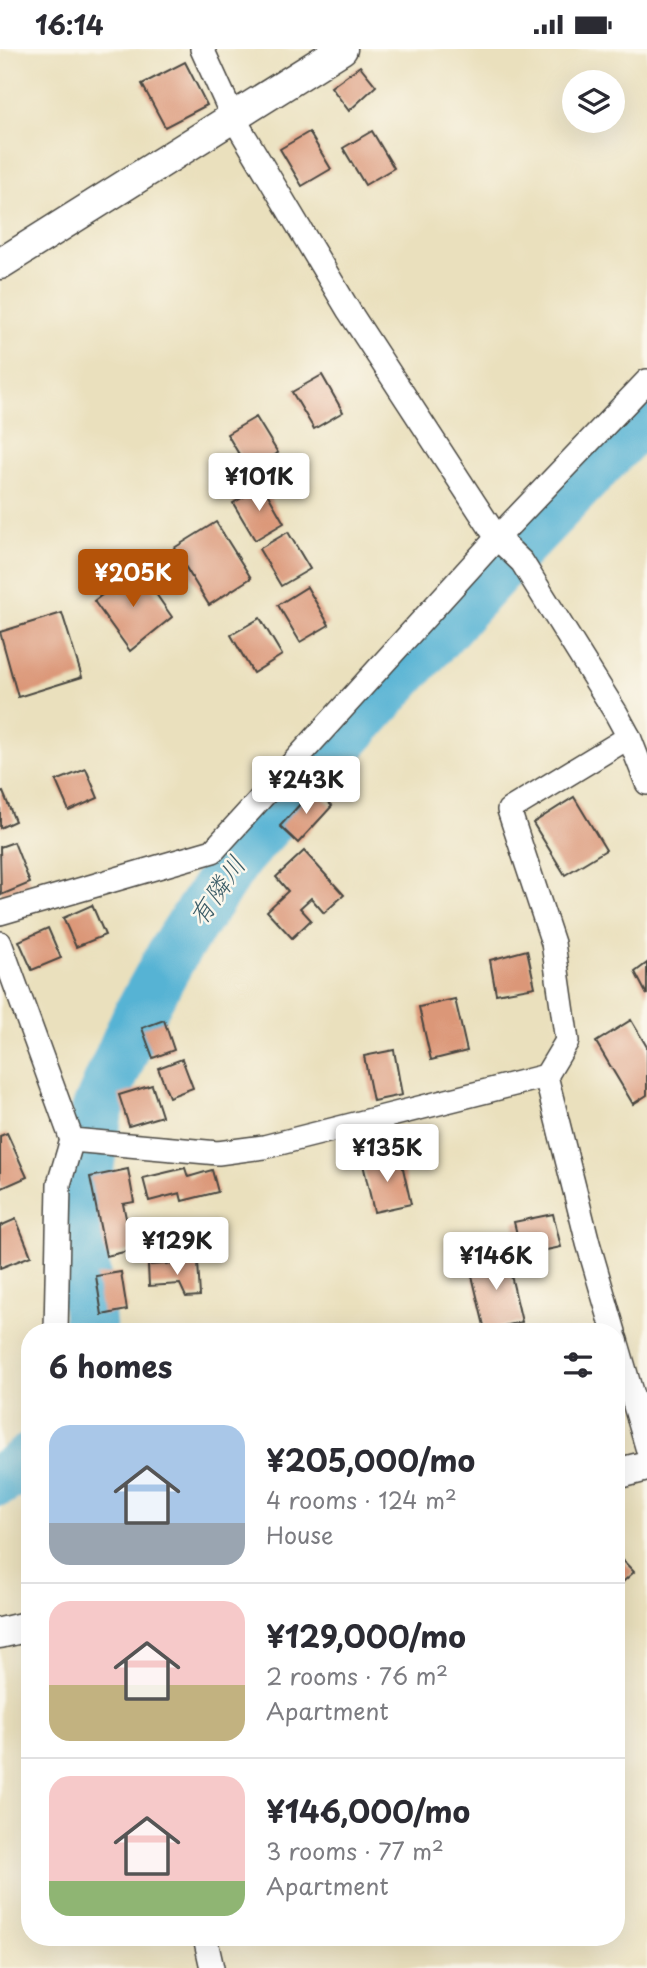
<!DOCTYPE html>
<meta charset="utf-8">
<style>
body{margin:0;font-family:"Playpen Sans","Klee One",sans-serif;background:#f7f7f7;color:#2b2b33;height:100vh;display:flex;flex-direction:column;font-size:26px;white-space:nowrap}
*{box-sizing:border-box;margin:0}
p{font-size:23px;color:#7c7c81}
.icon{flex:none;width:38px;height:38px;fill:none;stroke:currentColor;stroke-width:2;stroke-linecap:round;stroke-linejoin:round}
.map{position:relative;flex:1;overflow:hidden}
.sheet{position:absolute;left:21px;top:1274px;width:604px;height:623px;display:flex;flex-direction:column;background:#fff;border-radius:28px;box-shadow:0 7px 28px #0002}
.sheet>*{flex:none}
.buttons{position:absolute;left:562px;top:21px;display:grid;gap:14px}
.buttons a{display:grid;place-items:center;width:63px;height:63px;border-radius:50%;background:#fff;box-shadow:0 7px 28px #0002;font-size:35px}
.price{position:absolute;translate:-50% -60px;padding:0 16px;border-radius:7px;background:#fff;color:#222;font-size:23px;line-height:46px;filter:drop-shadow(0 2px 4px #0008)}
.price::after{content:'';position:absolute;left:50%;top:42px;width:21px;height:16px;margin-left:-10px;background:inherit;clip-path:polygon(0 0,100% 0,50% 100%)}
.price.on{background:#b45309;color:#fff}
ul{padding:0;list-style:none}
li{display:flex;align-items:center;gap:21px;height:175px;padding:0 28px}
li+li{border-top:2px solid #e1e1e2}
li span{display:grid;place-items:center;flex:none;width:196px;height:140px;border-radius:21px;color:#555}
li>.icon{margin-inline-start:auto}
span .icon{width:84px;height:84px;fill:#fffc;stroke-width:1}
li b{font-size:30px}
h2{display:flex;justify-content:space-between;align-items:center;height:84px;padding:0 28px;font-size:30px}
.status{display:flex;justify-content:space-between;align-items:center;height:49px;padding:0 35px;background:#fff;direction:ltr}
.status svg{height:19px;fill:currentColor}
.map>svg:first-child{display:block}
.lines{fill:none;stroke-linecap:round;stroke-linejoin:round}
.river{stroke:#56b3d4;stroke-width:52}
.building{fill:#db9778}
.minor-casing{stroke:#484641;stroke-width:26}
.tertiary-casing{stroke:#484641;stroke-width:33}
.minor{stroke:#fff;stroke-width:23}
.tertiary{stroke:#fff;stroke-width:30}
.labels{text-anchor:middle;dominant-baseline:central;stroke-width:5;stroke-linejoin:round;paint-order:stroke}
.water-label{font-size:26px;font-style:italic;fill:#3a5b66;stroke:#fbf7ec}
</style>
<div class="status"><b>16:14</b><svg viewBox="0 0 49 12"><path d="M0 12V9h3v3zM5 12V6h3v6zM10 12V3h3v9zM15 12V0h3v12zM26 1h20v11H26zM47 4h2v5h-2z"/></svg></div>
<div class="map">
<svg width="647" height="1919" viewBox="0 0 647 1919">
<rect width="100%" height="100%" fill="#fbf7ec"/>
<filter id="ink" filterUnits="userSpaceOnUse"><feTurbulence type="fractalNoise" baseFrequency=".0143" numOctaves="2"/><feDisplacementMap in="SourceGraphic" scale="14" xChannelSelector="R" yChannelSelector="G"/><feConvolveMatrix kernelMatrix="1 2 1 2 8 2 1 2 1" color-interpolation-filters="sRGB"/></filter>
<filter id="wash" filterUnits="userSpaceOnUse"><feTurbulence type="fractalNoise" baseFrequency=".00686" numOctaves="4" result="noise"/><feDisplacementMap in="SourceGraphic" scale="28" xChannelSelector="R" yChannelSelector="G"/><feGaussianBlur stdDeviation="1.57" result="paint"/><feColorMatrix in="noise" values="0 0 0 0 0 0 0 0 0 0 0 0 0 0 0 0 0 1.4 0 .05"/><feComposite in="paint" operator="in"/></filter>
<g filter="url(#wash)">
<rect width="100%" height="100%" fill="#eae0bd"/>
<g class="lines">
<!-- river -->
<g class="river">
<polyline points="91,1283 79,1177 97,1062 138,967 174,902 238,807 503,514 647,364"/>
<polyline points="0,1431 30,1410"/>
</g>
</g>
<g id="blocks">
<!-- building -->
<g class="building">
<polygon points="185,13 207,56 165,78 142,35"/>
<polygon points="360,17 376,37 349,62 331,38"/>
<polygon points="372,82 394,119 365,136 343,99"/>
<polygon points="309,83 331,120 302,137 280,100"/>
<polygon points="322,326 343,363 314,380 292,343"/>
<polygon points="256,368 278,404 249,422 227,385"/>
<polygon points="263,437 284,474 255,491 233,454"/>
<polygon points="216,473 251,529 209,556 174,499"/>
<polygon points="288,483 310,520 281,537 259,500"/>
<polygon points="138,519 172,568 130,602 94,552"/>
<polygon points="307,538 329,576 300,593 278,556"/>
<polygon points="62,564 82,628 18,648 0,583"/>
<polygon points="260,569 282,606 253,624 231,586"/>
<polygon points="86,720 98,749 69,762 56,732"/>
<polygon points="314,740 332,757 298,794 280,777"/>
<polygon points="3,743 15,772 0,779 0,744"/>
<polygon points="574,748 606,801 565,826 533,774"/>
<polygon points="14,793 30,834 1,846 0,798"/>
<polygon points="304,802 344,846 324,864 311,849 300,859 311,871 292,889 267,862 288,842 276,828"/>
<polygon points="92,856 105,886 76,898 63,869"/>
<polygon points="48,879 61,909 32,921 19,892"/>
<polygon points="527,901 535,938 496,945 490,911"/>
<polygon points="647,914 647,946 635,923"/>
<polygon points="455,950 467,1002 431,1011 419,958"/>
<polygon points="164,971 174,1001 153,1009 142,979"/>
<polygon points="631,971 647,998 647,1046 633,1055 596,993"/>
<polygon points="394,1001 402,1046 373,1052 364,1007"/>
<polygon points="182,1010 193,1039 169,1048 158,1019"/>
<polygon points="152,1036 162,1067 129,1077 119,1046"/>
<polygon points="7,1084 27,1128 0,1140 0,1087"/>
<polygon points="400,1106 411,1155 374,1163 363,1115"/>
<polygon points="185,1119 188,1128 212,1121 218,1143 182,1152 180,1144 149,1152 143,1129"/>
<polygon points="128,1120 134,1153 123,1155 133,1201 106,1207 90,1128"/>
<polygon points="553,1165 561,1198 522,1206 514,1173"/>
<polygon points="16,1170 31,1207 0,1219 0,1177"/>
<polygon points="192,1174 195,1203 151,1207 148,1179"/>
<polygon points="506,1205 522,1273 485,1281 469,1214"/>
<polygon points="198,1213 200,1247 186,1248 180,1235 149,1237 148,1216"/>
<polygon points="121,1223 127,1261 102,1266 96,1227"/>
<polygon points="616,1504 634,1523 616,1539"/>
</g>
</g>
</g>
<g filter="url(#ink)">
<use href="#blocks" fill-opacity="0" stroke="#484641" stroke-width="2"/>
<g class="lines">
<defs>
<g id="minor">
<polyline points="202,0 233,68 349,262 497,489 522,513 616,664 629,688 647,734"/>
<polyline points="0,864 213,802 497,489 647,332"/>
<polyline points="0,894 72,1091 218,1104 264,1098 546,1027"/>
<polyline points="56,1283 59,1135 72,1091"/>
<polyline points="614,1283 588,1194 546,1027 567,992 553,894 509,761 629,688"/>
<polyline points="616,1291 647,1398"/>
<polyline points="205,1888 212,1919"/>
</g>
<g id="tertiary">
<polyline points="0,215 342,0"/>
<polyline points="616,1425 647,1417"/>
<polyline points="0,1584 30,1577"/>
</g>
</defs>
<!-- minor casing -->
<use href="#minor" class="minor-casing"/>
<!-- tertiary casing -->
<use href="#tertiary" class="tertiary-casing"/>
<!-- minor -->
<use href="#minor" class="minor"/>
<!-- tertiary -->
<use href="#tertiary" class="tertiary"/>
</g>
</g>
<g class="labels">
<!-- water labels -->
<g class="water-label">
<text transform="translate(216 841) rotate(-55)">有隣川</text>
</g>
</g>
</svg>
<div class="buttons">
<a><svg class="icon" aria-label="layers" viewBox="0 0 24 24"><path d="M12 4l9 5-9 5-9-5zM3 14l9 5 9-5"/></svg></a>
</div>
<b class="price" style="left:259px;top:464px">¥101K</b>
<b class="price on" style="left:133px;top:560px">¥205K</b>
<b class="price" style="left:306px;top:767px">¥243K</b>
<b class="price" style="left:387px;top:1135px">¥135K</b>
<b class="price" style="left:177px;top:1228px">¥129K</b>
<b class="price" style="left:496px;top:1243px">¥146K</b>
<section class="sheet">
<h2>6 homes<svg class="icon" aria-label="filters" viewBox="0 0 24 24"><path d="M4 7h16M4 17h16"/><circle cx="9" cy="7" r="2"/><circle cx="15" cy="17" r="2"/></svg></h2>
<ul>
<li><span style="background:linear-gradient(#a9c7e8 70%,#9aa5b1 0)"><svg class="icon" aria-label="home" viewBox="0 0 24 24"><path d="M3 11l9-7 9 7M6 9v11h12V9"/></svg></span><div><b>¥205,000/mo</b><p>4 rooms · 124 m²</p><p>House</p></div></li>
<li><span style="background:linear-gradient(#f6c9c9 60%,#c2b280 0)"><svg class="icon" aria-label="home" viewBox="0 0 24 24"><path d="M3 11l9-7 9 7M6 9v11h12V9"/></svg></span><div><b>¥129,000/mo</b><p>2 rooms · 76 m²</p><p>Apartment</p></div></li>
<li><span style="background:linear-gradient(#f6c9c9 75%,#8fb573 0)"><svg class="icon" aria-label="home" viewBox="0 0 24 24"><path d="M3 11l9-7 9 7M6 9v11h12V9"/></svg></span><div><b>¥146,000/mo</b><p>3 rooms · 77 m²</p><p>Apartment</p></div></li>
</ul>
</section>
</div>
